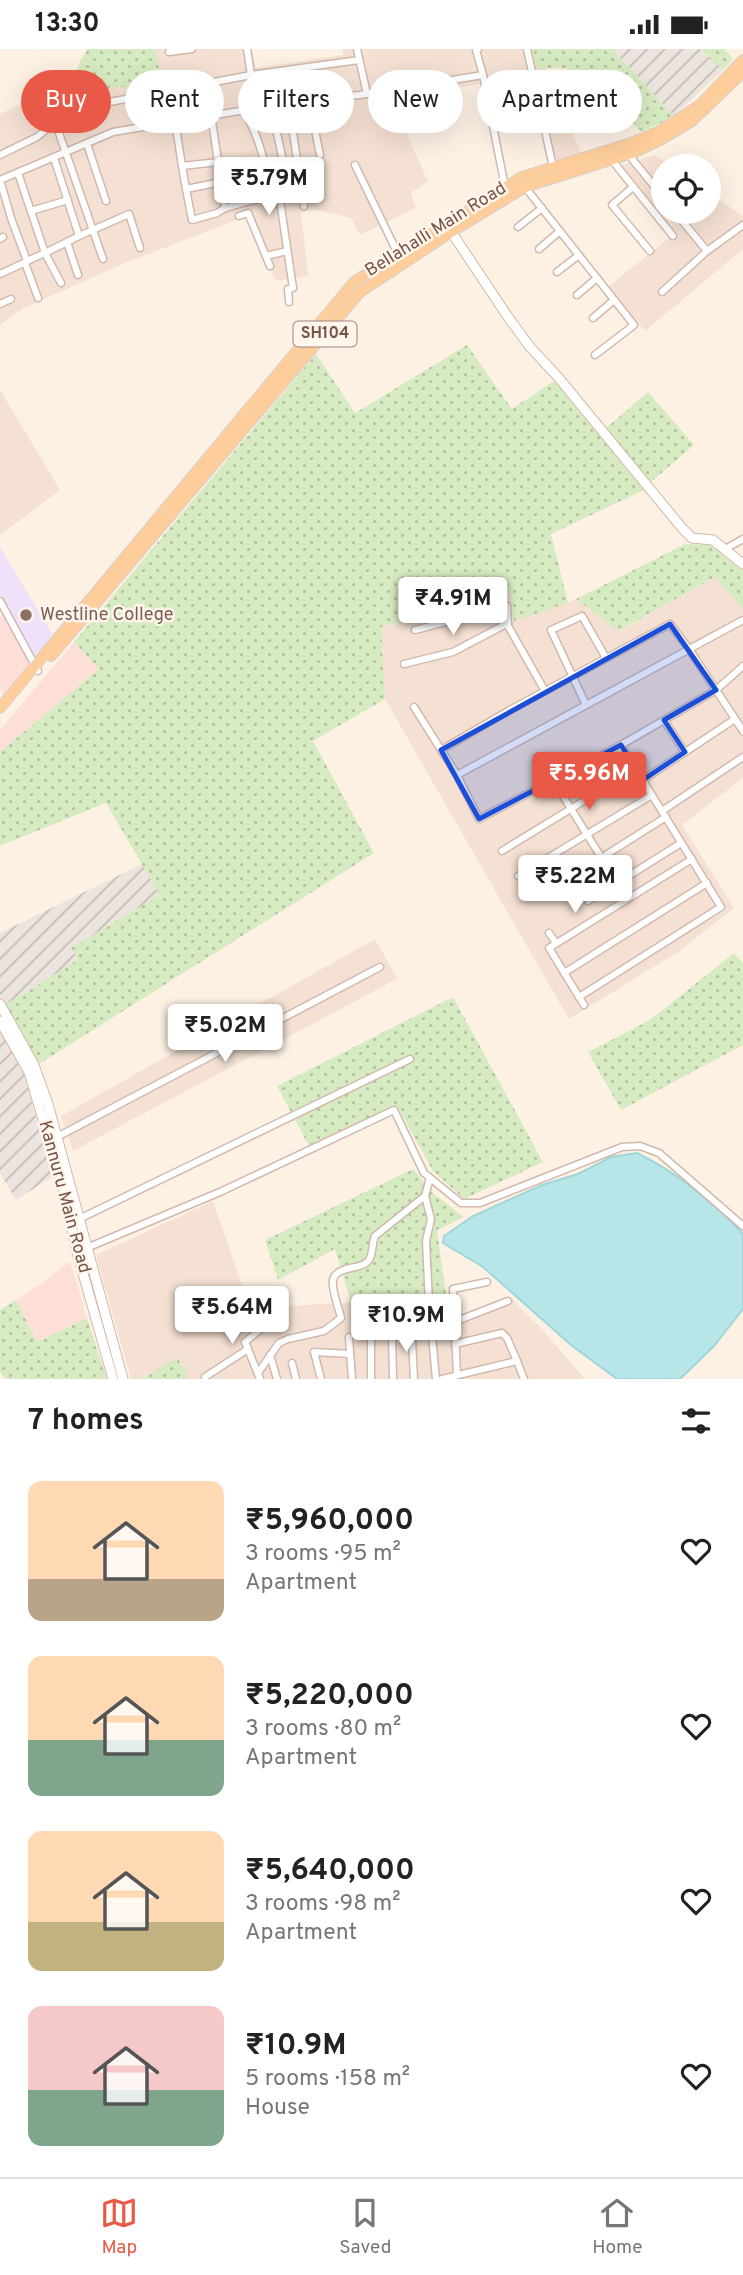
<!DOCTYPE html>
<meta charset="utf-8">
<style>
body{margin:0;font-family:Overpass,sans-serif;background:#f6f6f6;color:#222;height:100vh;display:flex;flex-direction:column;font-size:26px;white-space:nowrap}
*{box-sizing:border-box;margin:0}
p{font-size:23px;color:#767676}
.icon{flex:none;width:38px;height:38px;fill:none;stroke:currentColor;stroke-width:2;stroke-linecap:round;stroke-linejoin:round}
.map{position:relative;height:1330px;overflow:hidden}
.side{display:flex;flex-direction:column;background:#fff;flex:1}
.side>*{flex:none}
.top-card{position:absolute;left:21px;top:21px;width:702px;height:63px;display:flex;gap:14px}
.tools{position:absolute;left:651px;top:105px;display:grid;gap:14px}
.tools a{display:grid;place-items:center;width:70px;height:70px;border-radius:50%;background:#fff;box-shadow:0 7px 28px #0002;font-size:35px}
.price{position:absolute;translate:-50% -60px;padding:0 16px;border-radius:7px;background:#fff;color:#222;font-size:23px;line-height:46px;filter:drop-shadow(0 2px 4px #0008)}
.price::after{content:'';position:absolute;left:50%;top:42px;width:21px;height:16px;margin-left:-10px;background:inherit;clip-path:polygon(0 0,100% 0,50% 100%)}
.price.on{background:#e95947;color:#fff}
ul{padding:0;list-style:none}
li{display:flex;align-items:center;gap:21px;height:175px;padding:0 28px}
li span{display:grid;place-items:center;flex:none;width:196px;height:140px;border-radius:14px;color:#555}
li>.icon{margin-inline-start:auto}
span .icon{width:84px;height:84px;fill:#fffc;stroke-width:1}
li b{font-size:30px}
h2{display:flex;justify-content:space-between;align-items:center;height:84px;padding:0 28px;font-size:30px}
.pill{padding:0 24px;border-radius:32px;background:#fff;box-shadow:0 7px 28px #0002;font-size:24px;line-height:63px}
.pill.on{background:#e95947;color:#fff}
.status{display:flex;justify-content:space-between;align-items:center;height:49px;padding:0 35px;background:#fff;direction:ltr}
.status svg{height:19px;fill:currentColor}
.menu{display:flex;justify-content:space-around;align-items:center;height:98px;border-top:2px solid #e0e0e0;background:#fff;font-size:19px;color:#767676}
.menu a{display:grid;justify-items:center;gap:4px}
.menu .on{color:#e95947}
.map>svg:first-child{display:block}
.residential{fill:#f5e1d3}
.commercial{fill:#fddfd8}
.industrial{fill:url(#industrial-furrows)}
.education{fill:#eee1f9}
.grass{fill:url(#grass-dots)}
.water{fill:#b8e5e7;stroke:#9ed6d9;stroke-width:2}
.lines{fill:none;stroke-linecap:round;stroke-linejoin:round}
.street-casing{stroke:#d1b9ad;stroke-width:9}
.secondary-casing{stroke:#d4b8aa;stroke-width:11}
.primary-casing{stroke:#d9cfcc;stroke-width:12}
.street{stroke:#fff;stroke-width:6}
.secondary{stroke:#fff;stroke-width:9}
.primary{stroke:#fdce9b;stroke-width:10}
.marked{fill:#1d4ed8;fill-opacity:0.2;stroke:#1d4ed8;stroke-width:5;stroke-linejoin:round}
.education-dot{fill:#8d6e63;stroke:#fff5eb;stroke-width:2.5}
.labels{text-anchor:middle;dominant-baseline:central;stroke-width:5;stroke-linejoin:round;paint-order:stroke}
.shield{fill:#fff5eb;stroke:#9f847a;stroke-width:2}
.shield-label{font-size:16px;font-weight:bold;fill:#765449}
.street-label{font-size:18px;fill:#765449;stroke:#fff5eb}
.education-label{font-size:18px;fill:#785e54;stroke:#fff5eb;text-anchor:start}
</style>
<div class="status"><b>13:30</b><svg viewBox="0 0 49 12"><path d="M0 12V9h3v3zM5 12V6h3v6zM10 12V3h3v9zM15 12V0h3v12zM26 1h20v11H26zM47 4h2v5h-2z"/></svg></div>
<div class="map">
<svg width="743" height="1330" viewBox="0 0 743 1330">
<defs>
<pattern id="industrial-furrows" width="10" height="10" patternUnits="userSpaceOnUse" patternTransform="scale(1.75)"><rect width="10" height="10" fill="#ece4df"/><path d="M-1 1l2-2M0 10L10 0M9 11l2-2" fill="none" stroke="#c4bbb7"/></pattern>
<pattern id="grass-dots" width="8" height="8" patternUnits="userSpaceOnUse" patternTransform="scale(1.75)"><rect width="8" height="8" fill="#d7ebc2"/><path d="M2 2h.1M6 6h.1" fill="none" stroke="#b3c1a0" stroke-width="1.8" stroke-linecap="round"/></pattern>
</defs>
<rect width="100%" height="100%" fill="#fdf1e4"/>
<!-- residential -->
<g class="residential">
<polygon points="155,0 252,0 256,19 343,6 342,0 529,0 538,19 546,19 582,106 549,115 531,41 492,50 489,33 409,48 411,73 402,75 428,132 411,144 416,159 360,186 351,169 317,161 301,163 308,227 276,232 246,167 118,217 24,259 0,276 0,65 50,41 141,37 162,34"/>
<polygon points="654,106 671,117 663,117 663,163 709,163 709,144 743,167 743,200 645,282 608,238 675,184 621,116"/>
<polygon points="0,341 60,441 0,486"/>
<polygon points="715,528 743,560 743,729 682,776 734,859 678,903 569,970 385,650 381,578 510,542 568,554 576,550 620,582"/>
<polygon points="375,890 397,930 73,1102 61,1067"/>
<polygon points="213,1152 250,1260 351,1253 384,1277 439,1277 508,1247 542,1280 585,1330 190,1330 177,1308 143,1330 131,1330 96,1206"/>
</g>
<!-- commercial -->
<g class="commercial">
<polygon points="4,565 30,613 3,645 0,639 0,567"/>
<polygon points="74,593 99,620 0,703 0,681"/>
<polygon points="70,1212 87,1269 37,1293 16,1251 44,1233"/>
</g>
<!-- industrial -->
<g class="industrial">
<polygon points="612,0 702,0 722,22 674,67"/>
<polygon points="142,815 160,846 72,899 78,911 5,956 0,947 0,884"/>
<polygon points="0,983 23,1021 52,1128 16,1151 0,1124"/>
</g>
<!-- education -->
<polygon class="education" points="0,498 53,586 33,610 0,546"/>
<!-- grass -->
<g class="grass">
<polygon points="87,0 155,0 162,34 141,37 66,41"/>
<polygon points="529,0 612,0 674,67 642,83 567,19 538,19"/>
<polygon points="702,0 724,0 733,10 722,22"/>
<polygon points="467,296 512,360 554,332 644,441 551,485 568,554 514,572 510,542 381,578 385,650 313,692 374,804 39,1015 5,956 78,911 71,899 160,846 106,754 0,797 0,703 99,620 74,593 316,305 355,364"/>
<polygon points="648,343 694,396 651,433 605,380"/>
<polygon points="685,495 710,496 743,522 743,560 715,528 619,582 576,550"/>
<polygon points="734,904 743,914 743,996 621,1061 588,1003 650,971"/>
<polygon points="453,948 543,1113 464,1150 433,1122 397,1057 309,1097 277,1037"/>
<polygon points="413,1120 435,1146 464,1168 437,1181 450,1273 440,1277 384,1277 351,1253 335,1200 278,1231 265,1191"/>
<polygon points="16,1251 37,1293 87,1269 107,1330 5,1330 0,1322 0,1261"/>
<polygon points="177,1308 190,1330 143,1330"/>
</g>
<!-- water -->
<path class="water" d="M637,1104C677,1124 713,1152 743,1185V1260L714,1297L680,1330H617L571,1296L483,1218L443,1194L444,1187L473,1167L542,1136L578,1125L611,1108Z"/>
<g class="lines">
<defs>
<g id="street">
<polyline points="247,0 251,26"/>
<polyline points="357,0 367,45"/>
<polyline points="478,0 476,1 483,26 505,138"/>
<polyline points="527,0 553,118"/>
<polyline points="169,3 192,0"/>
<polyline points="309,51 320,106"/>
<polyline points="271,57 290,144"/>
<path d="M243,61C260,87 265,116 272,146L302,142"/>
<polyline points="211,66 225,159 272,146"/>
<polyline points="175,72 182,117 218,113"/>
<polyline points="292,77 304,157"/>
<polyline points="87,95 106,152"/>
<polyline points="628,105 663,148"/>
<polyline points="0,106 37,88 54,74"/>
<polyline points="54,109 79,187 129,165 140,199"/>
<polyline points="611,110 673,187"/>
<polyline points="355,116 398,205"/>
<polyline points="182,117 186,140 221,133"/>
<polyline points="18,124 45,204 79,187"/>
<polyline points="237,137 234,120 264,113"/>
<polyline points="525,138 634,276 595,306"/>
<polyline points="633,138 612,156 650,202"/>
<polyline points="186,140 192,171 217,164 225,159"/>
<polyline points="279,145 293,239 288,240 289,253"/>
<polyline points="31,162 68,151"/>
<polyline points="675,163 707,202 743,176"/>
<polyline points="239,167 248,164 270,217"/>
<polyline points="518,178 542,159"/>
<polyline points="0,190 3,188"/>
<polyline points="67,193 78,226"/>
<polyline points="539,200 560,182"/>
<polyline points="266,207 287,202"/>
<polyline points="103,210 52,64 251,26 359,11"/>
<polyline points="25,214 38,249"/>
<polyline points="557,223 579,206"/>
<polyline points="0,225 26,213"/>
<polyline points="61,234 45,204 27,212 12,172 0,131 113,83 306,51 360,46 483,26"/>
<polyline points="662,243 707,202"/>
<polyline points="577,246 597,229"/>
<polyline points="0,255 11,250"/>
<polyline points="593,269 614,251"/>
<polyline points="725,500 743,490"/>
<polyline points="0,552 38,622"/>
<polyline points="415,581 507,557 508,577 545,642"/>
<polyline points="404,615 453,603 508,574"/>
<polyline points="586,656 551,581 582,567 606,609"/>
<polyline points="414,658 457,726 743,571"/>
<polyline points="664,671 685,703"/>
<polyline points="441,701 510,661 670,575 689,600 743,682"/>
<polyline points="457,726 479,770 621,696 716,641 743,617"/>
<polyline points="553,731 601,808 619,833 588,852"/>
<polyline points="643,731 735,670"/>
<polyline points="662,762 743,708"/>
<polyline points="502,802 636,720"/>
<polyline points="518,827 652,746"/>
<polyline points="619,833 678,796"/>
<polyline points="541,847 666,768"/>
<polyline points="549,884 556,894"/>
<polyline points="564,924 707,834"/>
<polyline points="579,948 721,858 621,696"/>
<polyline points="584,956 549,899 692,810"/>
<polyline points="57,1088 380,918"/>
<polyline points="430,1129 425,1147 431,1170 426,1192 429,1254 436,1330"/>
<polyline points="79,1170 410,1010"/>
<polyline points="77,1203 220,1143 394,1061 424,1124 461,1154 480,1154 622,1098 640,1097 659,1104 743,1177"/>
<polyline points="454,1273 508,1252"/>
<polyline points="392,1281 393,1330"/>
<polyline points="349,1288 352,1330"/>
<polyline points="412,1291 414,1330"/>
<polyline points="455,1295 502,1284 507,1289 517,1312"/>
<polyline points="270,1306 277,1330"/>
<polyline points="292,1314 296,1330"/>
<path d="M258,1324L279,1294L288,1290L324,1282L341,1269C339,1259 331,1241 333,1231C337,1215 365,1222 370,1209C373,1203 372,1194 375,1187L425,1147"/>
<polyline points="457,1326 453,1240 487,1233"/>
<polyline points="205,1328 248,1300"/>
<polyline points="260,1330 245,1293 263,1278"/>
<polyline points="321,1330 314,1303 350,1305"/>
<polyline points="371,1330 371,1287"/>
<polyline points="442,1330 517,1312 524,1330"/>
</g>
<g id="secondary">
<polyline points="448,178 508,268 530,298 558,328 682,479 692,489 713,491 743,515"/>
<polyline points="0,955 34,1016 48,1055 123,1330"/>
<polyline points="0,972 29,1023 64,1142 77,1203 113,1330"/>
</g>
<g id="primary">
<polyline points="51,607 360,243 451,183 525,138 635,103 662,90 692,72 743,23"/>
<polyline points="0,659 354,233 522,128 631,94 658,83 700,56 743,11"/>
</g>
</defs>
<!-- street casing -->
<use href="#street" class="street-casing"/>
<!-- secondary casing -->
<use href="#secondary" class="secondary-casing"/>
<!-- primary casing -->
<use href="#primary" class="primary-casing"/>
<!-- street -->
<use href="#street" class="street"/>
<!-- secondary -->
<use href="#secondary" class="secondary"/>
<!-- primary -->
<use href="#primary" class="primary"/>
</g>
<!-- marked area -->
<path class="marked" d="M670,575L716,641L664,671L685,703L643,731L621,696L479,770L441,701Z"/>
<!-- markers -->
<circle class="education-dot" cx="26" cy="566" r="7"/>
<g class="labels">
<!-- shield labels -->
<rect class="shield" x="293.5" y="272.5" width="63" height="25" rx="5"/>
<g class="shield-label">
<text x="325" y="285">SH104</text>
</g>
<!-- street labels -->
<g class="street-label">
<text transform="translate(436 181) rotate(-32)">Bellahalli Main Road</text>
<text transform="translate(64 1148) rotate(75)">Kannuru Main Road</text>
</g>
<!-- education labels -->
<g class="education-label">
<text x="40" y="566">Westline College</text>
</g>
</g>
</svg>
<div class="tools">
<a><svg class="icon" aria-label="locate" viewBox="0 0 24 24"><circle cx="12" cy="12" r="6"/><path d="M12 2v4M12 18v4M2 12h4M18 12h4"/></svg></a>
</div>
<b class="price" style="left:269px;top:168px">₹5.79M</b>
<b class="price" style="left:453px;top:588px">₹4.91M</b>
<b class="price on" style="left:589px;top:763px">₹5.96M</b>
<b class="price" style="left:575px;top:866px">₹5.22M</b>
<b class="price" style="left:225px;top:1015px">₹5.02M</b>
<b class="price" style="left:232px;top:1297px">₹5.64M</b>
<b class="price" style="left:406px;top:1305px">₹10.9M</b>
<div class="top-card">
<a class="pill on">Buy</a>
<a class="pill">Rent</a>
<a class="pill">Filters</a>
<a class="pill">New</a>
<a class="pill">Apartment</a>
</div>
</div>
<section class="side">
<h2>7 homes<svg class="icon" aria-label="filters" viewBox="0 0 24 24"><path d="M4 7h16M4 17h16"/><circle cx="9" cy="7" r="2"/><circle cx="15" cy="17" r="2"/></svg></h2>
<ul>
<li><span style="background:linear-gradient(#ffd9b3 70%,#b9a48a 0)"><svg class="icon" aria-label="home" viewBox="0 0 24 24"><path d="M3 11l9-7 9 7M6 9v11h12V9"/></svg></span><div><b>₹5,960,000</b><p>3 rooms · 95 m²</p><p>Apartment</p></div><svg class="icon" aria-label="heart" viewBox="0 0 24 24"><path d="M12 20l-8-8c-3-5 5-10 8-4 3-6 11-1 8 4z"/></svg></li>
<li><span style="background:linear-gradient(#ffd9b3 60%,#7fa58c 0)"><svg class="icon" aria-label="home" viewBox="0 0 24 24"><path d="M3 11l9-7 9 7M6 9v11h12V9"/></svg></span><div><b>₹5,220,000</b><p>3 rooms · 80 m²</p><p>Apartment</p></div><svg class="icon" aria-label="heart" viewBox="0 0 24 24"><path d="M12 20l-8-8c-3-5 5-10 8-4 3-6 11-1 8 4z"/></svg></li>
<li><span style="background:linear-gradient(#ffd9b3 65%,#c2b280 0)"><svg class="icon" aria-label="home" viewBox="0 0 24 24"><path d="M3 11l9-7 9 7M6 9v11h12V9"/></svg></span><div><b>₹5,640,000</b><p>3 rooms · 98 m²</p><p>Apartment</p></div><svg class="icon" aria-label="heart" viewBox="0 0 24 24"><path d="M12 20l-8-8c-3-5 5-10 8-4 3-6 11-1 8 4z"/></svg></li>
<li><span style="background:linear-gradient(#f6c9c9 60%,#7fa58c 0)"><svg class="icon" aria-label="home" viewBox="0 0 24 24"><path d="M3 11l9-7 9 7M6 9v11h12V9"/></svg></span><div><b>₹10.9M</b><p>5 rooms · 158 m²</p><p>House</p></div><svg class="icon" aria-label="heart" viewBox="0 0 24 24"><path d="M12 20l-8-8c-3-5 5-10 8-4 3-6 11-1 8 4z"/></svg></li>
</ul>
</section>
<nav class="menu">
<a class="on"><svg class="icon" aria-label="map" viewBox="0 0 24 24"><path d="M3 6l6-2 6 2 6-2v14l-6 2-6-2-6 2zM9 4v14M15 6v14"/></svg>Map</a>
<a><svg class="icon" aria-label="saved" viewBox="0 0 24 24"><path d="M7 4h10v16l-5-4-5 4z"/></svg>Saved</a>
<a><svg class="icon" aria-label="home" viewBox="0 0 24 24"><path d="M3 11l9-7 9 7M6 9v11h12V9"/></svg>Home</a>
</nav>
